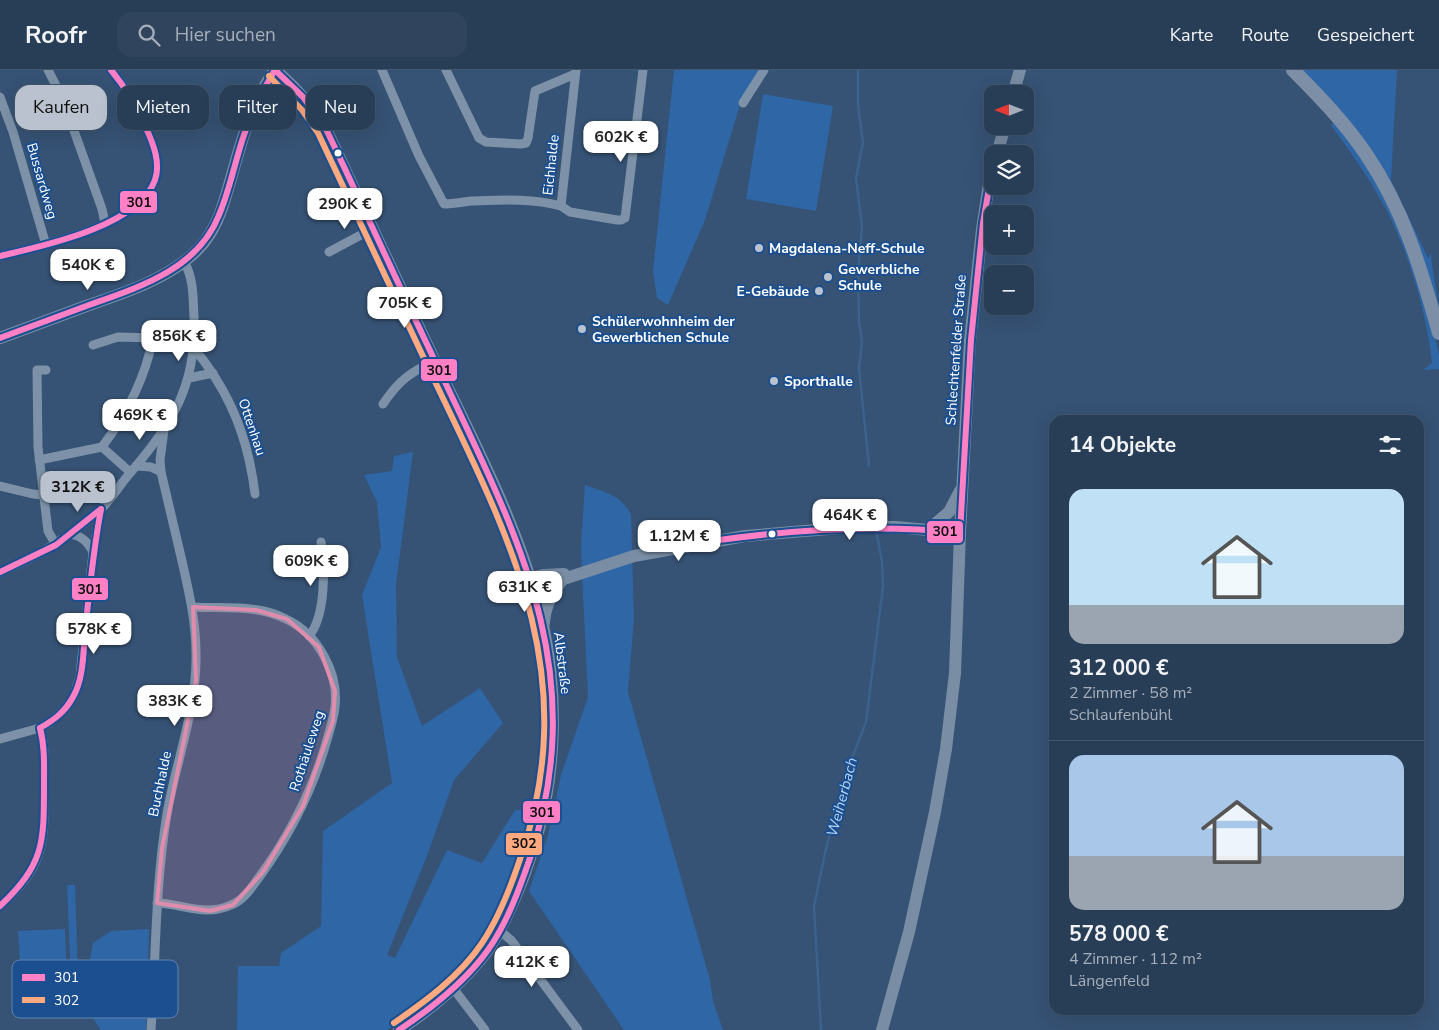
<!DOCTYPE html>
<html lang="de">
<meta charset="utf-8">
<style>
body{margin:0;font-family:"Nunito Sans",sans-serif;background:#30455d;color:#f1f3f6;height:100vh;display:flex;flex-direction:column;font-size:19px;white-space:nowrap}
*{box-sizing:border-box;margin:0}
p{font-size:16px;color:#a5aeba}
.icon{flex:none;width:28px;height:28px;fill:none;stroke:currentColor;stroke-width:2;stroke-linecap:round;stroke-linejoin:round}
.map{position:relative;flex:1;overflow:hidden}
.details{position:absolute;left:1049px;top:345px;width:375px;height:600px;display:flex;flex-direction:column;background:#283e57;border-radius:15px;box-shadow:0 5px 20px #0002,0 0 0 1px #44576d}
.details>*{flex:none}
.banner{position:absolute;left:15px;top:15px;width:475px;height:45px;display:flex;gap:10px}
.needle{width:32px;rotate:270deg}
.tools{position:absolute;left:984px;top:15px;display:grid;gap:10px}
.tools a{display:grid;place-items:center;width:50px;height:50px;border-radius:10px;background:#283e57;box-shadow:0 5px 20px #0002,0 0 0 1px #44576d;font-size:25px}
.price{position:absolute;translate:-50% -42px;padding:0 11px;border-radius:10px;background:#fff;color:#222;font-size:16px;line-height:32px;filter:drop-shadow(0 1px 2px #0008)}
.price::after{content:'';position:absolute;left:50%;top:30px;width:15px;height:11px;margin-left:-8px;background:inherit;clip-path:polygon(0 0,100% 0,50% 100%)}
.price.active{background:#b9c2ce;color:#111}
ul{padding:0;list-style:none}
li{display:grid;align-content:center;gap:10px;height:265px;padding:0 20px}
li+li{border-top:1px solid #44576d}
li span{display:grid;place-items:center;height:155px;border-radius:15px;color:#555}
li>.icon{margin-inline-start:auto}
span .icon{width:90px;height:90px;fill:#fffc;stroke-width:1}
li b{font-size:21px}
h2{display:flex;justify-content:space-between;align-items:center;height:60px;padding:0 20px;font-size:21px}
.tag{padding:0 18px;border-radius:15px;background:#283e57;box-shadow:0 5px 20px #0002,0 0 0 1px #44576d;font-size:18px;line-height:45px}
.tag.active{background:#b9c2ce;color:#111}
header{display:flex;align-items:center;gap:30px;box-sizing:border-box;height:70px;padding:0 25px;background:#283e57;border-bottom:1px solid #44576d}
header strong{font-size:24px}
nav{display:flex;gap:28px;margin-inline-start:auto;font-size:18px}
.search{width:350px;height:45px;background:#30455d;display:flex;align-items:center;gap:12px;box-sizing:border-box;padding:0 18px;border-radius:15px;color:#a5aeba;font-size:19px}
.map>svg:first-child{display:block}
.green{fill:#2f66a5}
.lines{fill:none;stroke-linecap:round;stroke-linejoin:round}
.stream{stroke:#3b618d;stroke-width:2.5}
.street{stroke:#7d92a8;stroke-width:9}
.secondary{stroke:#798da4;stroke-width:12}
.primary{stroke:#7d8ea7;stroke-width:14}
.bus-1-casing{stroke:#1b4f8f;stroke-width:10}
.bus-2-casing{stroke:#1b4f8f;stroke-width:10}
.bus-1{stroke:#ff80c5;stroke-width:6}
.bus-2{stroke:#ffa980;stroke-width:6}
.marked{fill:#e08cad;fill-opacity:0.2;stroke:#e08cad;stroke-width:4;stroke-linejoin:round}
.bus-dot{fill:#fff;stroke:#1b4f8f;stroke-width:2}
.poi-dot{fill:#b9c2ce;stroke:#1b4f8f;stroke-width:2}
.labels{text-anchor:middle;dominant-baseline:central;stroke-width:4;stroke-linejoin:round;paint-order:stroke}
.street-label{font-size:14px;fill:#fff;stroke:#1b4f8f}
.poi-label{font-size:14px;font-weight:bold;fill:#fff;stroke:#1b4f8f;text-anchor:start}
.water-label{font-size:15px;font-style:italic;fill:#b5d3f5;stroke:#1b4f8f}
.key{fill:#1b4f8f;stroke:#5f84b1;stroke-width:1}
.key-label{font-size:14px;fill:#fff}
.line-badge{stroke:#1b4f8f;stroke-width:2}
.pale-badge-label{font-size:14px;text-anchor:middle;font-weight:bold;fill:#111}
</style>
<header>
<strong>Roofr</strong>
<div class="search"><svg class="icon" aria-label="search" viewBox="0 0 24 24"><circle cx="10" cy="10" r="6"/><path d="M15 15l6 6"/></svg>Hier suchen</div>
<nav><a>Karte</a><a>Route</a><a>Gespeichert</a></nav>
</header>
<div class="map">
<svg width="1439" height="960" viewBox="0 0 1439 960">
<rect width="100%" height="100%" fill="#365274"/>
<!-- green -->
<g class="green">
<polygon points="674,0 761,0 740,35 705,150 668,235 657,228 653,201"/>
<path d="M1301,0H1397L1391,110L1428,188L1431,183C1432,205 1439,225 1439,247L1402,140Z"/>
<polygon points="763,24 833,36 816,141 746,129"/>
<path d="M1335,51L1365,92L1392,139L1428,240L1439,284V299L1423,300L1432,293C1427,243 1407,176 1382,132C1367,105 1349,80 1331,55Z"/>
<polygon points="413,382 396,515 397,587 422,656 480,618 503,653 454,710 427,786 387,885 395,888 447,780 482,793 515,740 540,739 515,812 495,856 478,881 451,913 421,939 387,960 237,960 238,896 279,896 281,883 321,856 323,761 392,713 362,525 381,477 377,432 364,405 392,401 394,386"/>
<path d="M585,415C604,422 622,425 631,445L634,549L628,622L710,910L713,931L723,960H624L529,821L548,765L561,705L588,627L582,504L581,474Z"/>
<polygon points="67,815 75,815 78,911 71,911"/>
<polygon points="65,859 67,908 21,910 18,861"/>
<polygon points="149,859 146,960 101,960 90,944 87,913 98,911 98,894 89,894 93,873 111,861"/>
</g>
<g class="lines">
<!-- stream -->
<g class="stream">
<polyline points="858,0 858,35 863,73 856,108 862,156 858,205 859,251 862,272 859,298 869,396"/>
<polyline points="821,960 814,837 825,783 845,706 866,652 883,516 882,492 877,465"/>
</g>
<!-- street -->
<g class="street">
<polyline points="48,0 62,27 102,139 105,153"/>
<path d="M382,0L419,86L444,134C453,134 462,132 471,131C501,130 532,128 561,136L576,0"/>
<polyline points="446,0 479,68 486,72 521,74 526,73 528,68 535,21 575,4"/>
<polyline points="0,27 13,62 46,175"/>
<polyline points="743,33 764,0"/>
<polyline points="561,136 570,142 617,150 621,150 625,148 643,0"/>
<polyline points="329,182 372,159"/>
<path d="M0,186C42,176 141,155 155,110C160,92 153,74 146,58C138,38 126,17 111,0"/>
<polyline points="93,275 118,267 194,269"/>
<path d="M193,278C203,288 209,298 216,309C239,345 250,382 255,424"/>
<polyline points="46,300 37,300 38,377 48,461 56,475"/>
<polyline points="189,308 213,303"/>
<path d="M383,334C399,310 410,303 435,290"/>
<polyline points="102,377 130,402"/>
<path d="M39,390L102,377C127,344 145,309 153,268"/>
<polyline points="136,396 151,397 161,402"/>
<polyline points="0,416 33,424 43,425"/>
<path d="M71,464C82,466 88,472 93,482"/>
<path d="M0,502C37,487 70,467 100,440C112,429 120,414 131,402C173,353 197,314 194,247C193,229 194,208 184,192"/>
<path d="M309,566C326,546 325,496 321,472"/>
<polyline points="0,669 40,658 49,653 66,638 74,626 80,606 93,482 101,439"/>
<path d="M157,833C183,834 206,847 231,835C244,830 252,817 260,806C290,765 313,719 327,670C330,659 334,648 335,637C339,603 318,564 286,549C257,534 224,539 193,537"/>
<path d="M0,836C45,796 45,772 44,715C44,696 46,677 40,658"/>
<polyline points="500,861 511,870 578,960"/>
<polyline points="453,918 485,960"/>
<path d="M151,960C156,888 155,816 167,744C176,691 197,639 196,584C196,552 189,522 182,491C175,461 168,431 161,402L160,390L164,360"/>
</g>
<!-- secondary -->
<g class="secondary">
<path d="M275,0C296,17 312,36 326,59C364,139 401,220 439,300C480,384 524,469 544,560C557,623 556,693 540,755C536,771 530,787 525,803C515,829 504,856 488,880C466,910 430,940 399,960"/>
<polyline points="1013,24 1020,0"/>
<polyline points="997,84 1005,56"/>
<path d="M0,268C30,257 60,246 89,235C124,223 164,210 192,185C206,173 216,156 222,138C238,90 245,41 275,0"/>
<polyline points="929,459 949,442 960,421"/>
<polyline points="530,508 543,505 564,504"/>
<polyline points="533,519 634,486 745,466 853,457 896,457 960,463"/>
<path d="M544,553C545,536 552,524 562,510"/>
<polyline points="882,960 909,862 935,742 946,679 955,603 960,463 970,271 982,159 988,120 992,101"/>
</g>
<!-- primary -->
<path class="primary" d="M1293,0C1319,26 1345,53 1366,84C1404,140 1421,199 1439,263"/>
<defs>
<g id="bus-1">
<path d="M275,0L303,27L326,59C363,136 398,214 435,291C514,459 593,597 530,788C519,820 507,853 488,880C465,912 432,938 399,960"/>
<path d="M0,186C43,176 139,156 155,110C161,93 153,73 146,58C137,37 126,18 111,0"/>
<path d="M0,268C30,257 59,246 89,235C140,217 198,199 219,145C230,119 235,91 244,65C252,42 262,21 275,0"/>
<path d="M719,470C800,459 879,454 960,463L971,270L983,153L992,101"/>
<polyline points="0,502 56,475 101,439"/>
<path d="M40,658C54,650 65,642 73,627C85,606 83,576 86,552C90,514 94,477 101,439"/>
<path d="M0,836C44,794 44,774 44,715C44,696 45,677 40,658"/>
</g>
<path id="bus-2" d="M269,6L302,40L318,63C355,141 391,219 428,297C505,459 584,598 522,783C512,814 500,846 482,873C460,906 426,931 394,953"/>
</defs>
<!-- bus-1 casing -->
<use href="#bus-1" class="bus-1-casing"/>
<!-- bus-2 casing -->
<use href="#bus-2" class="bus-2-casing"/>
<!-- bus-1 -->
<use href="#bus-1" class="bus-1"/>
<!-- bus-2 -->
<use href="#bus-2" class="bus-2"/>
</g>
<!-- marked area -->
<path class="marked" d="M193,537L256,540L287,549L319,577L335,621L333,651L303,736L263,802L233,835L210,841L157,833L162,778L196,610Z"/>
<!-- markers -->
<g class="bus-dot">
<circle cx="338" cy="83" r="4.5"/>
<circle cx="772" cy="464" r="4.5"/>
</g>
<g class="poi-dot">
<circle cx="759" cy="178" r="5"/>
<circle cx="828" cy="207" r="5"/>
<circle cx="819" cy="221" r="5"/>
<circle cx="582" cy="259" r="5"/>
<circle cx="774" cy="311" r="5"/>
</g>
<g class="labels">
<!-- street labels -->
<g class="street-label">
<text transform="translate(551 95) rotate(-84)">Eichhalde</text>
<text transform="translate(42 111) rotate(74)">Bussardweg</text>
<text transform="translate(956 280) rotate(-86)">Schlechtenfelder Straße</text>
<text transform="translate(252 357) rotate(71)">Ottenhau</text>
<text transform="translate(562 593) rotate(83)">Albstraße</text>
<text transform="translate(307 681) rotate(-72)">Rothäuleweg</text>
<text transform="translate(160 714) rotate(-78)">Buchhalde</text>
</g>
<!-- poi labels -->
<g class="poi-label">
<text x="769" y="178">Magdalena-Neff-Schule</text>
<text x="838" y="199">Gewerbliche<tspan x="838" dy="16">Schule</tspan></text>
<text x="809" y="221" text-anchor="end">E-Gebäude</text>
<text x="592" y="251">Schülerwohnheim der<tspan x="592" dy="16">Gewerblichen Schule</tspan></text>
<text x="784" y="311">Sporthalle</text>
</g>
<!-- water labels -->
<g class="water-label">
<text transform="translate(842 727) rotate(-75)">Weiherbach</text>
</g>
</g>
<!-- legend -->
<rect x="12" y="890" width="166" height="58" rx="8" class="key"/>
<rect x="22" y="904" width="23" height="7" fill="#ff80c5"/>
<rect x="22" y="927" width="23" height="6" fill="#ffa980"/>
<g class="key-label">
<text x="54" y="912">301</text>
<text x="54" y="935">302</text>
</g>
<g class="line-badge">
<rect x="119" y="120" width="39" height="24" rx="5" fill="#ff80c5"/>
<rect x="420" y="288" width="38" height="24" rx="5" fill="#ff80c5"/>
<rect x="926" y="450" width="38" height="24" rx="5" fill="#ff80c5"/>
<rect x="71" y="507" width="38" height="24" rx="5" fill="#ff80c5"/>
<rect x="522" y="730" width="39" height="24" rx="5" fill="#ff80c5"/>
<rect x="505" y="762" width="38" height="24" rx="5" fill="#ffa980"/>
</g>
<g class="pale-badge-label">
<text x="139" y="137">301</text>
<text x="439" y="305">301</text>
<text x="945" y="466">301</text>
<text x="90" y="524">301</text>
<text x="542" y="747">301</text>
<text x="524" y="778">302</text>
</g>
</svg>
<div class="tools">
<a><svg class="needle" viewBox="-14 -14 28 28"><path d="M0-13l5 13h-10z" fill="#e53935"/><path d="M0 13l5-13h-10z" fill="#a5aeba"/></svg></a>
<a><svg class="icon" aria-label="layers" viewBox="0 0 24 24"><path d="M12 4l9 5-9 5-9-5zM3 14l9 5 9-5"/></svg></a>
<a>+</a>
<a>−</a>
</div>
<b class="price" style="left:621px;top:93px">602K €</b>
<b class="price" style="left:345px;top:160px">290K €</b>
<b class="price" style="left:88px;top:221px">540K €</b>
<b class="price" style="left:405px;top:259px">705K €</b>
<b class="price" style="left:179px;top:292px">856K €</b>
<b class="price" style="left:140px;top:371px">469K €</b>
<b class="price active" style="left:78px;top:443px">312K €</b>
<b class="price" style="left:850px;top:471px">464K €</b>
<b class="price" style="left:679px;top:492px">1.12M €</b>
<b class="price" style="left:311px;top:517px">609K €</b>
<b class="price" style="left:525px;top:543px">631K €</b>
<b class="price" style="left:94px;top:585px">578K €</b>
<b class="price" style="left:175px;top:657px">383K €</b>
<b class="price" style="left:532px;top:918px">412K €</b>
<div class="banner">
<a class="tag active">Kaufen</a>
<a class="tag">Mieten</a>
<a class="tag">Filter</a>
<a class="tag">Neu</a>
</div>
<section class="details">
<h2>14 Objekte<svg class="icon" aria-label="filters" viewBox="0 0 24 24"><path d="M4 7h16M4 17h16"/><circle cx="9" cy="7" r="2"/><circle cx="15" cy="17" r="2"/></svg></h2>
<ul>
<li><span style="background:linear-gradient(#bfe0f5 75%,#9aa5b1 0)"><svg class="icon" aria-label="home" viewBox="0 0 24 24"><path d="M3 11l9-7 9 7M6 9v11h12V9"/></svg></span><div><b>312 000 €</b><p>2 Zimmer · 58 m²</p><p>Schlaufenbühl</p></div></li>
<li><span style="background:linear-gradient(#a9c7e8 65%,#9aa5b1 0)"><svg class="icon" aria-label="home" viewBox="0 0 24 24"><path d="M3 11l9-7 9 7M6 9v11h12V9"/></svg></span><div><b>578 000 €</b><p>4 Zimmer · 112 m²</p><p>Längenfeld</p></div></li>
</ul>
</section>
</div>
